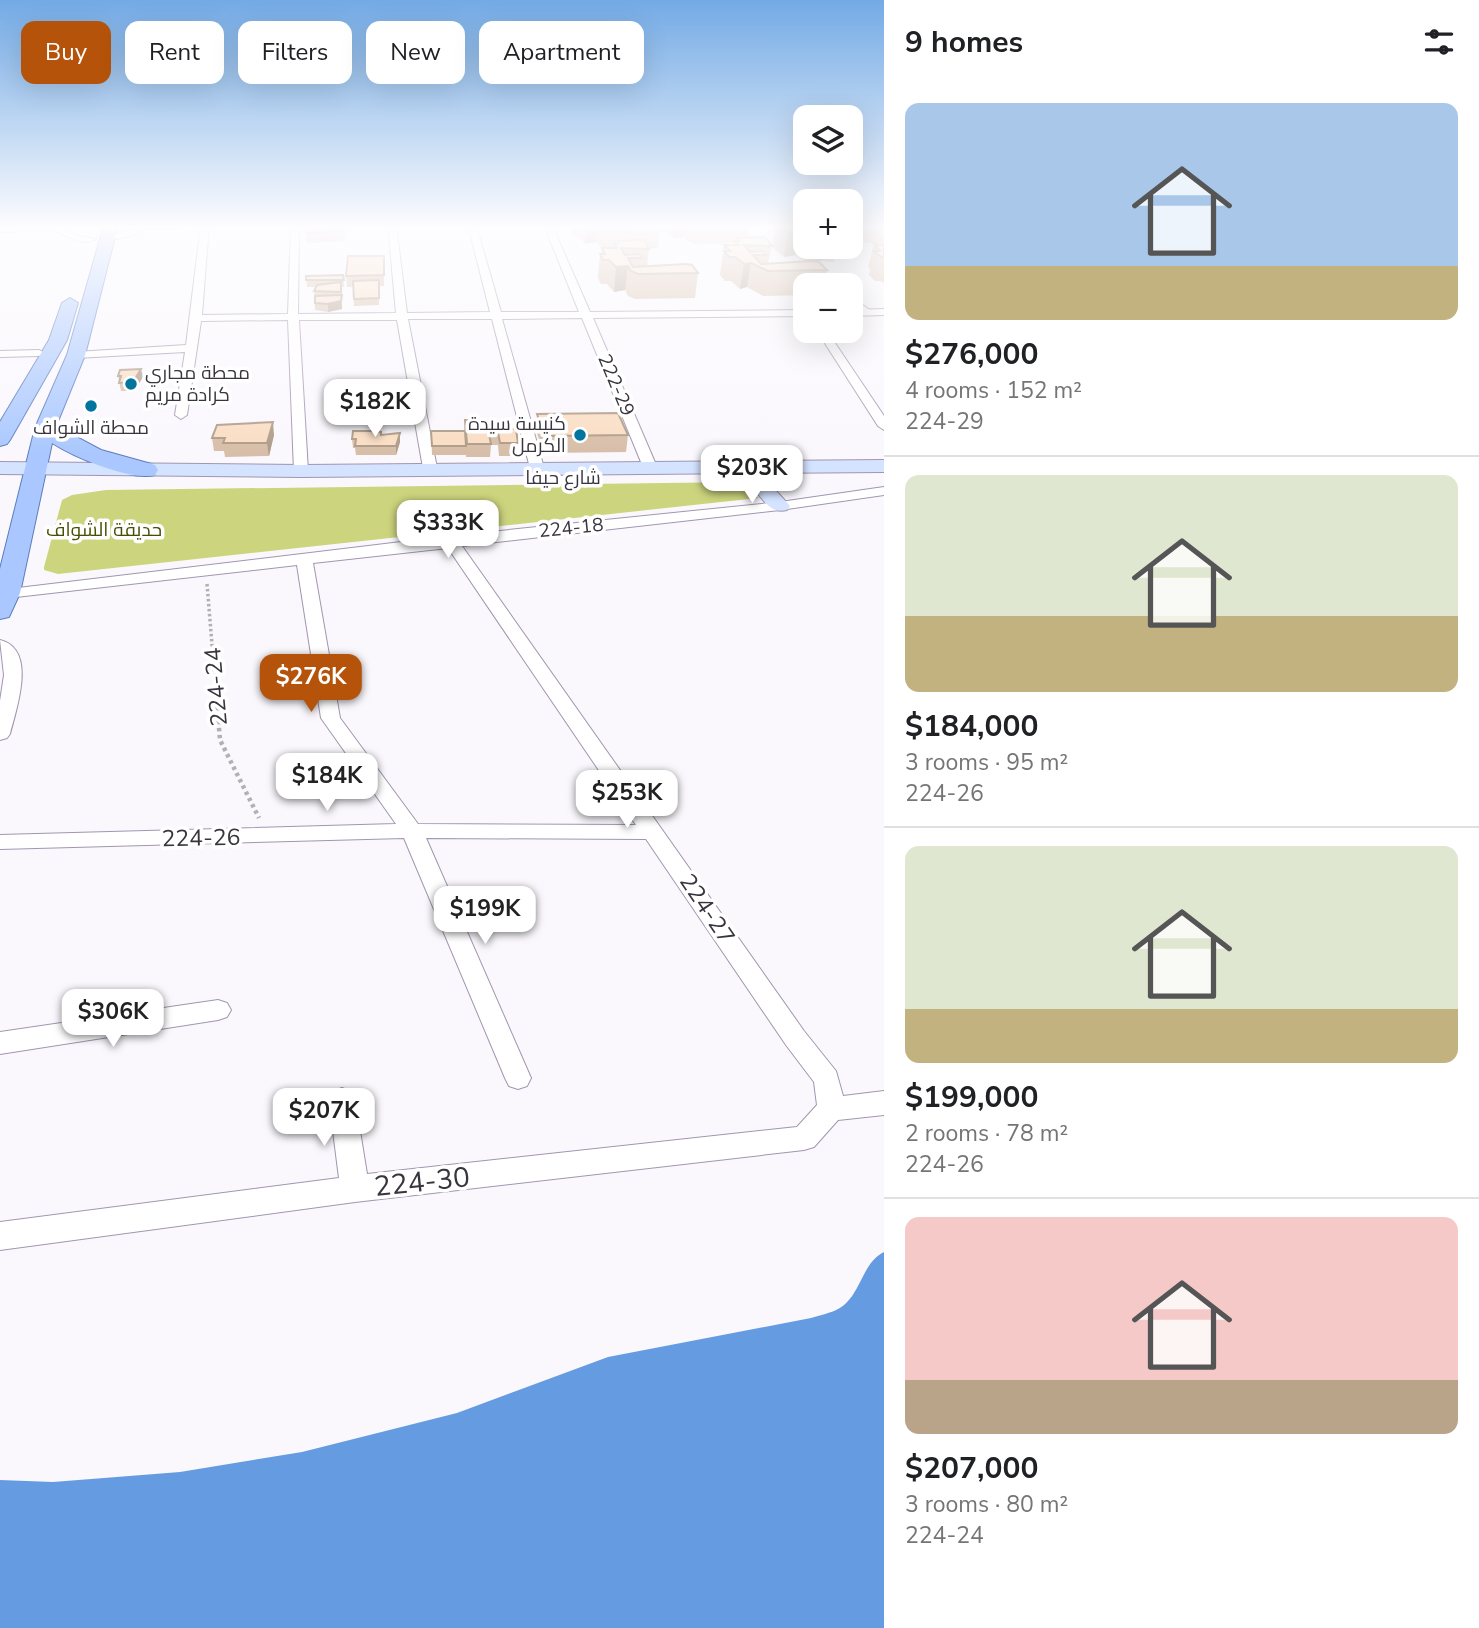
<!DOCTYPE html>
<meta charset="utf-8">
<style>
body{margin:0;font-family:"Nunito Sans",Cairo,sans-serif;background:#f2f2f2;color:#202124;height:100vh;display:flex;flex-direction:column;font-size:26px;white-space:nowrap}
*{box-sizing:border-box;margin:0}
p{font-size:23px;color:#757577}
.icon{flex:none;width:38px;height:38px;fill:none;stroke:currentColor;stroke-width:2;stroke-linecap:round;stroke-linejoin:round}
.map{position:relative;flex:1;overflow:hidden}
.sheet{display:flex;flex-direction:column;background:#fff;width:595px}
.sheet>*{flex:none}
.guide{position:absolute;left:21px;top:21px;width:665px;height:63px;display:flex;gap:14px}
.buttons{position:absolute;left:793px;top:105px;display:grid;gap:14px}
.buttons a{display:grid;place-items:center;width:70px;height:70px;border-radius:14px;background:#fff;box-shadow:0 7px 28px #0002;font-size:35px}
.price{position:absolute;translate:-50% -60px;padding:0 16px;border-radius:14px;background:#fff;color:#222;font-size:23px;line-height:46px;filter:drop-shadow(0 2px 4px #0008)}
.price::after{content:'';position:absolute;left:50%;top:42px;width:21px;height:16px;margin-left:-10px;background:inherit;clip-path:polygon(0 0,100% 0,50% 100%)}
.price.active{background:#b45309;color:#fff}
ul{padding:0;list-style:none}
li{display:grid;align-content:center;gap:14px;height:371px;padding:0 21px}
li+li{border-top:2px solid #e0e0e0}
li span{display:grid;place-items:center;height:217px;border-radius:14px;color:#555}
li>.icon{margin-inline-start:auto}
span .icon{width:126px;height:126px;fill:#fffc;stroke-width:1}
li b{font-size:30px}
h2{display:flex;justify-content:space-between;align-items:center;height:84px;padding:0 21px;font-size:30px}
.chip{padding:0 24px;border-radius:14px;background:#fff;box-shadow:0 7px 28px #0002;font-size:24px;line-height:63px}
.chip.active{background:#b45309;color:#fff}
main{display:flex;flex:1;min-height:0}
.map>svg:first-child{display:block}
.green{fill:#ccd47d}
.water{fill:#659ce1}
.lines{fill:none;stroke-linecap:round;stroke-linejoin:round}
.lane-casing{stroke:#a196af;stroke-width:2}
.street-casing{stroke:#a196af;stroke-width:2}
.secondary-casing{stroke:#a196af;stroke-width:2}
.primary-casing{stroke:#5d7cbc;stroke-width:2}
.path-far1{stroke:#b2afb6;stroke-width:3.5;stroke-dasharray:2.5 2.5;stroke-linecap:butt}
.path{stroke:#b2afb6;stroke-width:4.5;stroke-dasharray:3.5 3.5;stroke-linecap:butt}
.lane{fill:#fff;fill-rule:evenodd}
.street{fill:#fff;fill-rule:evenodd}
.secondary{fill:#d4e3ff;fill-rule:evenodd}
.primary{fill:#aac8ff;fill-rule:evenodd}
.wall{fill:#d7bea8}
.shaded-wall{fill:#af9b88}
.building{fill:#faddc3;stroke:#af9b88;stroke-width:2}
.poi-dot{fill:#00769f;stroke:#fff;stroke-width:2.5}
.labels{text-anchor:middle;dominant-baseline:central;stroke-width:7;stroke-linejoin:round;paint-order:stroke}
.far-poi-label{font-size:19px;fill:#39353f;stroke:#fff;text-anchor:start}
.far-street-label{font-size:19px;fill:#39353f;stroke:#fff}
.far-park-label{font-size:19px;fill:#4a4e03;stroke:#fff}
.street-label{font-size:23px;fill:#39353f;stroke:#fff}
.near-street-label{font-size:28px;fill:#39353f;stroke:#fff}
</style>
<main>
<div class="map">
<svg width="884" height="1628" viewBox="0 0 884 1628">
<rect width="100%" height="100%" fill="#faf8fd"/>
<!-- green -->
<polygon class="green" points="742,482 758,498 58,574 44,570 44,567 62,500 72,495 106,490"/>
<!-- water -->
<path class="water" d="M884,1252V1628H0V1480L53,1482L180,1472L302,1452L457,1413L608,1357L811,1318C820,1315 831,1313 838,1309C861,1297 861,1263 884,1252Z"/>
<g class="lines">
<defs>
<g id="lane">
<polygon points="813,266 817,266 839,285 834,285 813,268"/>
<polygon points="850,296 871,311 871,313 867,313 850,300"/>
</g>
<g id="street">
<path d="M67,225L64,229L73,235L96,239C79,248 66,233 53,231C36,228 17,233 0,232L2,227Z"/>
<polygon points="138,225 179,225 175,228 145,228 135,235 107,241 102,238 129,231"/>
<polygon points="201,225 209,225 202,315 288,314 291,225 299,225 298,314 396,313 388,225 396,225 407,313 490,312 468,225 476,225 501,312 579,312 544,225 552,225 590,312 805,310 805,316 593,318 657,467 650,471 643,467 582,318 502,319 544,468 537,472 530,468 492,319 408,319 437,468 430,472 423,468 397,320 299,320 308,471 301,475 294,471 288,320 201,321 187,415 181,419 175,415 185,352 76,358 70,355 76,352 186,345"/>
<polygon points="884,309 884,315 850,316 850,310"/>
<polygon points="817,331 827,331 884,416 884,430 878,426"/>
<polygon points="0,351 39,350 45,353 39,356 0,357"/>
<path d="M884,487V495L780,510L462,546L804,1031L836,1071L843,1096L884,1091V1115L838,1120L814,1147L804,1150L355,1202L0,1250V1222L339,1178L329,1100L332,1092L342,1088L352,1092L355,1100L367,1174L797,1127L817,1105L814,1082L786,1045L646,839L426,838L531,1078L527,1086L518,1089L509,1086L505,1078L404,838L0,849V835L396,824L321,718L297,565L7,598L1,596V590L451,536L780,502ZM448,548L636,825L418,824L340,718L313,563Z"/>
<path d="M0,640C38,649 16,710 10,734L7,738L0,740V701L4,675Z"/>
<polygon points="218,1000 227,1003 231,1010 227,1017 218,1020 0,1054 0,1032"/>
</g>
<path id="secondary" d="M884,460V472L760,473L790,506L787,510C769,515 760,495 749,482L746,478L752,473L301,477L0,474V462L301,465Z"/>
<g id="primary">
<path d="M104,225H118L85,355L56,426L101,450L155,465L158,470L155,475C129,481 74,457 52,443L20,593L9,617L0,619V569L35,428L67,355Z"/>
<polygon points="70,298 78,303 67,340 10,440 7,444 0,446 0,422 49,340 62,303"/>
</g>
</defs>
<!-- lane casing -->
<use href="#lane" class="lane-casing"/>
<!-- street casing -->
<use href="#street" class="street-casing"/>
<!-- secondary casing -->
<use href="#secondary" class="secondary-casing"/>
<!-- primary casing -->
<use href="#primary" class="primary-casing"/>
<!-- path-far1 -->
<polyline class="path-far1" points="207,584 215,681"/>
<!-- path -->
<polyline class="path" points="215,679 220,740 259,818"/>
<!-- lane -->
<use href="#lane" class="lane"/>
<!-- street -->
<use href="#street" class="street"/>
<!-- secondary -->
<use href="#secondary" class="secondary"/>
<!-- primary -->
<use href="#primary" class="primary"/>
</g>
<!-- wall -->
<g class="wall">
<polygon points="572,225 749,225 747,238 772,246 768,263 804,261 795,255 784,257 772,247 776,225 805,225 805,247 838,247 834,262 823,261 815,261 827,270 824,285 805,285 805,295 763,296 747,287 740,289 731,281 725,281 720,275 724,245 734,245 735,243 693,244 684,237 673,238 666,232 661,232 660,231 658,248 649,249 647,266 698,273 695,298 635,299 628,296 625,290 614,292 607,284 601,284 598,278 600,254 601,254 602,248 603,248 596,242 585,244 579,237 574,237 572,233"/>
<polygon points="850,225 884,225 883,238 884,238 884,283 881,281 875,281 869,275 870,270 868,267 874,244 881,244 881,243 855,243 850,241"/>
<polygon points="344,231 345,241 307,243 306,233"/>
<polygon points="384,256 384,286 379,286 379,305 354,306 353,287 347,287 346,276"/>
<polygon points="343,275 344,287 342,287 342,309 328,312 315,310 314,291 316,287 307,287 306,276"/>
<polygon points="118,376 143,377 134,391 121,391"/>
<polygon points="537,414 628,435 626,452 544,453 536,431"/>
<polygon points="465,420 510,429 518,443 518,456 499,456 498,445 491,445 490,457 466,457 466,455 432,455 431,431 464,431"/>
<polygon points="400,433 400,442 396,455 356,455 355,448 353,448 352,439"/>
<polygon points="274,435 269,456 225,457 224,451 214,451 212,438"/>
</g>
<!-- shaded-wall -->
<g class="shaded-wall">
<polygon points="587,225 597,225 596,242 585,244"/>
<polygon points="675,225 686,225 684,237 673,238"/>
<polygon points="799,232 795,255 784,257 788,233 802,232"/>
<polygon points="809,247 826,247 823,261 806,262"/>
<polygon points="751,263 747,287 740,289 744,264"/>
<polygon points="628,266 625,290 614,292 616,267"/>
<polygon points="341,282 342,309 328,312 328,304 341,301"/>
<polygon points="141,369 143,377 134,391 133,382"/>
<polygon points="273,422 274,435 269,456 267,443"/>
<polygon points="400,433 400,442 396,455 396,446"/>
</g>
<!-- building -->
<g class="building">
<polygon points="306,225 343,225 344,231 306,233"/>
<polygon points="604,225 661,225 606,227"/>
<polygon points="777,225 791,225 796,226 802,232 788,233"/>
<polygon points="765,237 772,246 744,245 750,252 763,251 766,255 753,255 761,264 812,261 819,262 827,270 768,271 751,263 744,264 735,257 729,257 724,251 730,251 724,245 739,245 735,241 739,241 737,238"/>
<polygon points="644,240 649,249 621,248 625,255 639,254 642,258 628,258 633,267 686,264 692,265 698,273 638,274 631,271 628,266 616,267 609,260 603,260 600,254 605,254 602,248 617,248 614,243 618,243 616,241"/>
<polygon points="874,244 884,245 884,257 881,257 874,251 880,251"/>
<polygon points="348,256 384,256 384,275 346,276"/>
<polygon points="343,275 344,280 306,280 306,276"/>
<polygon points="379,280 379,298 354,299 353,281"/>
<polygon points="341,282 341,292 314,291 317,285"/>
<polygon points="342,295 341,301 328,304 315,303 315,296"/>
<polygon points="141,369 133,382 119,383 121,376 118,376 120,370"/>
<polygon points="618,413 628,435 545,436 537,414"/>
<polygon points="465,420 509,420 510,429 516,429 518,443 500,443 498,432 486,432 489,434 491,444 467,444"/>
<polygon points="273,422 267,443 223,443 225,438 212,438 217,425"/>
<polygon points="353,431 371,431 381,432 381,435 400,433 396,446 355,446 356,439 352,439"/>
<polygon points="431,431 465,431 466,446 432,446"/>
</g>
<!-- sky -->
<linearGradient id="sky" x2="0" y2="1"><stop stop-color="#73aae5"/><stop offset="0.5" stop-color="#fdfcfe"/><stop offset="1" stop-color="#fdfcfe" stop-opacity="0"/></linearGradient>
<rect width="884" height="453" fill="url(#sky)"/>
<!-- markers -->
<g class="poi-dot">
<circle cx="131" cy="384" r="7"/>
<circle cx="91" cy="406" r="7"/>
<circle cx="580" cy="435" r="7"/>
</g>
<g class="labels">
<!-- far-poi labels -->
<g class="far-poi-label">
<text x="145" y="373">محطة مجاري<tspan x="145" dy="22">كرادة مريم</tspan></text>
<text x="566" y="424" text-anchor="end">كنيسة سيدة<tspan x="566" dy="22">الكرمل</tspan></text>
<text x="91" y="428" text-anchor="middle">محطة الشواف</text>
</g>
<!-- far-street labels -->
<g class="far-street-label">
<text transform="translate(616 385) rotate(67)">222-29</text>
<text x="563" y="478">شارع حيفا</text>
<text transform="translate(571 528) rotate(-6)">224-18</text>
</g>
<!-- far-park labels -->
<g class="far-park-label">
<text x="104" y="530">حديقة الشواف</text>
</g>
<!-- street labels -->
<g class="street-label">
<text transform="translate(216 687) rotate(-95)">224-24</text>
<text transform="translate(201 838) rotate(-1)">224-26</text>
<text transform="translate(707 909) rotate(56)">224-27</text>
</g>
<!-- near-street labels -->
<g class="near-street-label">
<text transform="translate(422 1182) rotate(-6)">224-30</text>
</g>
</g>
</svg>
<div class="buttons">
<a><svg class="icon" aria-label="layers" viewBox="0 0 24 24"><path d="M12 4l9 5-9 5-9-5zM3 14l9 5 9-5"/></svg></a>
<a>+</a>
<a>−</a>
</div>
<b class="price" style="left:375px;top:439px">$182K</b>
<b class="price" style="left:752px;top:505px">$203K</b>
<b class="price" style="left:448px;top:560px">$333K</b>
<b class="price active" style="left:311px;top:714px">$276K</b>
<b class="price" style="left:327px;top:813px">$184K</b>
<b class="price" style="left:627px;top:830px">$253K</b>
<b class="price" style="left:485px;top:946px">$199K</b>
<b class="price" style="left:113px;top:1049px">$306K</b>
<b class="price" style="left:324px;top:1148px">$207K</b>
<div class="guide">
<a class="chip active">Buy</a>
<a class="chip">Rent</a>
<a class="chip">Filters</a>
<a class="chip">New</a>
<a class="chip">Apartment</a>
</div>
</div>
<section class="sheet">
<h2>9 homes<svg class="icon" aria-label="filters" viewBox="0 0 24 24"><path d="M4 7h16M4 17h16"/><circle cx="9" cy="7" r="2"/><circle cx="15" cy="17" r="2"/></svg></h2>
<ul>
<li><span style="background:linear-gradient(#a9c7e8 75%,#c2b280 0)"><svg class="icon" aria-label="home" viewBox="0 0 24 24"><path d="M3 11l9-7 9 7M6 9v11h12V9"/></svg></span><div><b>$276,000</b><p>4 rooms · 152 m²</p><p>224-29</p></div></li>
<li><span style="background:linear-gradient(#dfe7d0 65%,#c2b280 0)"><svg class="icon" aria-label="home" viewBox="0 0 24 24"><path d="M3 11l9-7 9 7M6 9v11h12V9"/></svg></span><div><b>$184,000</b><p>3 rooms · 95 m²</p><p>224-26</p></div></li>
<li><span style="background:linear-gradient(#dfe7d0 75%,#c2b280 0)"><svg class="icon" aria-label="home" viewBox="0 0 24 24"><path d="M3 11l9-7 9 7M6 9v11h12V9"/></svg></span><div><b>$199,000</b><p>2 rooms · 78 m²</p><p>224-26</p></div></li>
<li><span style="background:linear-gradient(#f6c9c9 75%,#b9a48a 0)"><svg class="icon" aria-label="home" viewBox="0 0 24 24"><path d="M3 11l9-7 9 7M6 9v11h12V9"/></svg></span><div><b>$207,000</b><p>3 rooms · 80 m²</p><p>224-24</p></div></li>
</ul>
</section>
</main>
